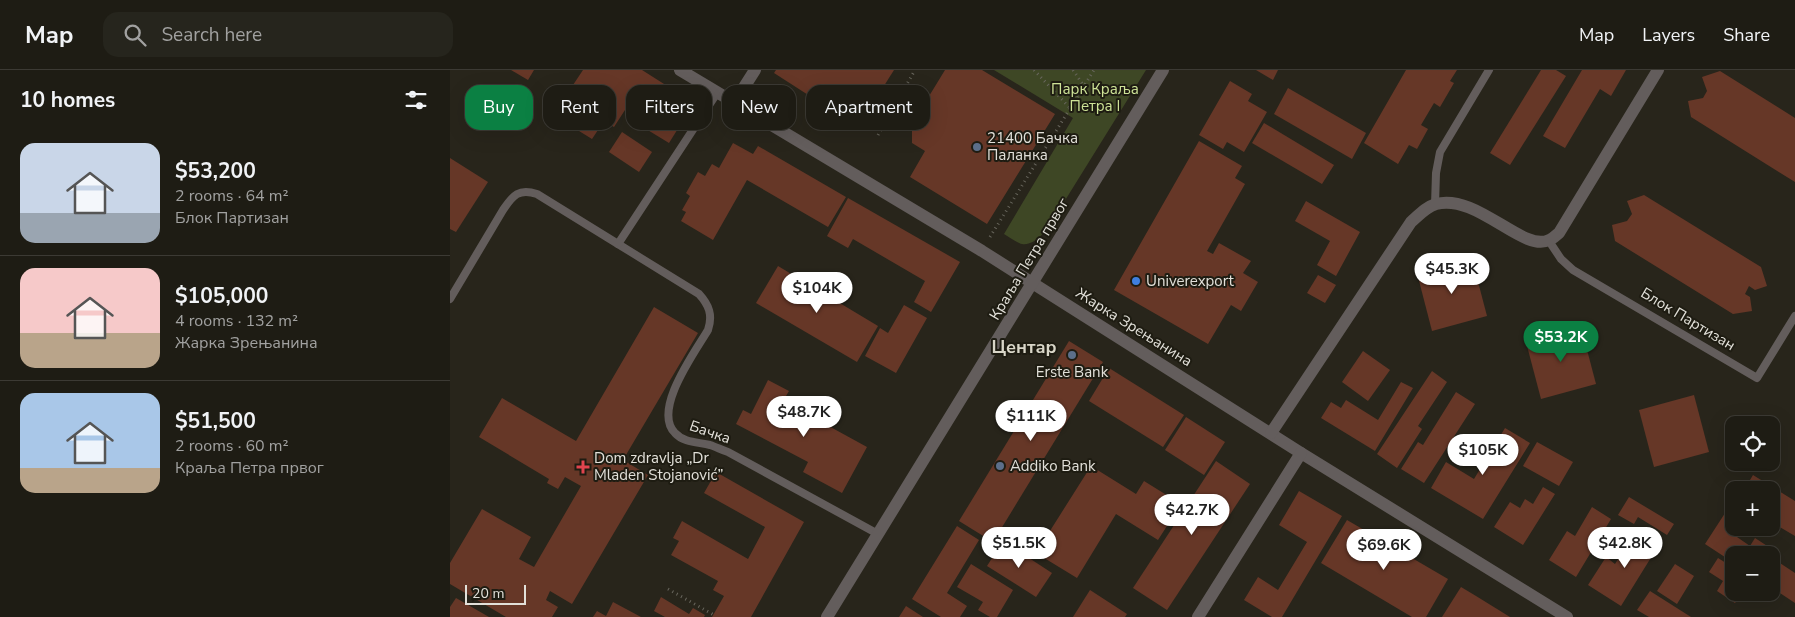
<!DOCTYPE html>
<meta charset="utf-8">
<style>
body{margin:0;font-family:"Nunito Sans",sans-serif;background:#26251d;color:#f1f3f6;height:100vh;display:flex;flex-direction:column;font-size:19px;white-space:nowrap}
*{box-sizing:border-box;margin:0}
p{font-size:16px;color:#a1a1a0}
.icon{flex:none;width:28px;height:28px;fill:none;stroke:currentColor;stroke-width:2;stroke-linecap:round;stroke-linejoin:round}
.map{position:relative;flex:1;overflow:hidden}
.panel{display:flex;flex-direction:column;background:#1e1c14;width:450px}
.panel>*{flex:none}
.top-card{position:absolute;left:15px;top:15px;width:475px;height:45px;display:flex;gap:10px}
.tools{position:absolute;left:1275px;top:346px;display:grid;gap:10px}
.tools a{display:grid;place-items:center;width:55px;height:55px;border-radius:10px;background:#1e1c14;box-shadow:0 5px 20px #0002,0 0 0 1px #3c3a34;font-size:25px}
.scale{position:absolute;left:15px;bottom:12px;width:61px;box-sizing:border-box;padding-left:5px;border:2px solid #e2e0d9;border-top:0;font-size:14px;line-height:18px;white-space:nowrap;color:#e2e0d9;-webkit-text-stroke:4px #1e1c12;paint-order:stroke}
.price{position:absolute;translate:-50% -42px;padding:0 11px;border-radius:18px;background:#fff;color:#222;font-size:16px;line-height:32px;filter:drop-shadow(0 1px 2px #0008)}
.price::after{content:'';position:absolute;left:50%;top:30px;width:15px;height:11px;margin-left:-8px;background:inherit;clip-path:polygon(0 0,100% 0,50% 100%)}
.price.on{background:#0b8043;color:#fff}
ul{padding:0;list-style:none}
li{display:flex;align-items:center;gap:15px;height:125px;padding:0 20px}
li+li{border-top:1px solid #3c3a34}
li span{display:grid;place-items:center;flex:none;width:140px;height:100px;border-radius:15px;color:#555}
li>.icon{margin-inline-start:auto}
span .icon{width:60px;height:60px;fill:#fffc;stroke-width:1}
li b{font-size:21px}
h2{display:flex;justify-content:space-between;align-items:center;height:60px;padding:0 20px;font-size:21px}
.pill{padding:0 18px;border-radius:15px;background:#1e1c14;box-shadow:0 5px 20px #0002,0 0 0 1px #3c3a34;font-size:18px;line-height:45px}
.pill.on{background:#0b8043;color:#fff}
header{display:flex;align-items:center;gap:30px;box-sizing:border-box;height:70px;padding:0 25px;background:#1e1c14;border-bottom:1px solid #3c3a34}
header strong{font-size:24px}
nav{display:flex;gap:28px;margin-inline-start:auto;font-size:18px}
.search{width:350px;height:45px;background:#26251d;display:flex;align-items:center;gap:12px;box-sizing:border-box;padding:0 18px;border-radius:15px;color:#a1a1a0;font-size:19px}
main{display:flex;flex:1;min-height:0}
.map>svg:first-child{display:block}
.green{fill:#3e4725}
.building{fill:#663727}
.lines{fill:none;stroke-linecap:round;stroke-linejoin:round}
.path{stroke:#69675e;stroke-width:3;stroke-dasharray:1 4;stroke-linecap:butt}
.lane{stroke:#635d5c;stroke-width:8}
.street{stroke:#635d5c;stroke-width:12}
.service-dot{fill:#5c6f8a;stroke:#1e1c12;stroke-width:2}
.shop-dot{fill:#3f7fe0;stroke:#1e1c12;stroke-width:2}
.health-dot{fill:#e0444e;stroke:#1e1c12;stroke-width:2}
.labels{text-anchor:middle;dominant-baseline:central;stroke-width:4;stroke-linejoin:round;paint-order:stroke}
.park-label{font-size:15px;fill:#cee397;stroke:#1e1c12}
.poi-label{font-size:15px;fill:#e2e0d9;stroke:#1e1c12;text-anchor:start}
.street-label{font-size:15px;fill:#e2e0d9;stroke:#1e1c12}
.quarter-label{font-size:18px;font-weight:bold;fill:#d9d6c8;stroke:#1e1c12}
</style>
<header>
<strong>Map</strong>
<div class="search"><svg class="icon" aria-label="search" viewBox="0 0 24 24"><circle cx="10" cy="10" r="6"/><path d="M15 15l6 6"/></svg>Search here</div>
<nav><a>Map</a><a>Layers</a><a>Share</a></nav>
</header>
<main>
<section class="panel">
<h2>10 homes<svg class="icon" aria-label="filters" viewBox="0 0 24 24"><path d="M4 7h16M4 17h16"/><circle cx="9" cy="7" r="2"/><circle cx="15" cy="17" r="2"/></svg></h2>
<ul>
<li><span style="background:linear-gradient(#c9d6e8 70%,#9aa5b1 0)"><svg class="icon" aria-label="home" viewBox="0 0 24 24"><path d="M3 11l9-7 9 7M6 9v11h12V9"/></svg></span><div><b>$53,200</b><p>2 rooms · 64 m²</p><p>Блок Партизан</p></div></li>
<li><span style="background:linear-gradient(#f6c9c9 65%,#b9a48a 0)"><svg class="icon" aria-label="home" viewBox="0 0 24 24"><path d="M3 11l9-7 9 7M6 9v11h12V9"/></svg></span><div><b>$105,000</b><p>4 rooms · 132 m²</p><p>Жарка Зрењанина</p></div></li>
<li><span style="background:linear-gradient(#a9c7e8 75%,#b9a48a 0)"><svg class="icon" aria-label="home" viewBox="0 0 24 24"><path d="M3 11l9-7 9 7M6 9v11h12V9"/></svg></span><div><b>$51,500</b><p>2 rooms · 60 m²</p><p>Краља Петра првог</p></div></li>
</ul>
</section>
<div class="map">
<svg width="1345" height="547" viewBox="0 0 1345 547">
<rect width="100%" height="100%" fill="#28251b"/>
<!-- green -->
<path class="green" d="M544,0H696L601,153C595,161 585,176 572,174C567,173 559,167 554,164L623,48Z"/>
<!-- building -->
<g class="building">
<polygon points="61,0 84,0 78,10"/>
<polygon points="133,0 192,0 244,33 219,73 178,48 190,30 184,26 164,57 143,44 150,32 123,15"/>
<polygon points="326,0 444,0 408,57 324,3"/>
<polygon points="495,0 532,0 605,44 537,154 460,107 475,81 462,73 462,54"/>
<polygon points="806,0 828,0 823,10"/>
<polygon points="956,0 1007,0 1000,11 1004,13 990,37 984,33 971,55 978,59 967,79 959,75 948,94 914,73"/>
<polygon points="1091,0 1106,0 1116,6 1060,95 1040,83"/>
<polygon points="1132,0 1176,0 1161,26 1150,19 1115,78 1093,66"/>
<polygon points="1270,1 1345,48 1345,112 1241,47 1238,31 1253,28 1257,21 1252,7"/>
<polygon points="780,11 802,24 798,31 817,42 794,82 777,72 773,79 749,65"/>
<polygon points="838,18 916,63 902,89 824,44"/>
<polygon points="122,26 141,37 135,47 150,57 142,69 108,48"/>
<polygon points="814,53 884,95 872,114 802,73"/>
<polygon points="172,62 202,82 189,102 159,82"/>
<polygon points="749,71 792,96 785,108 795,114 757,181 763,184 769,173 801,191 793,203 808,212 791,241 781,235 758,274 664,220"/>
<polygon points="283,73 303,84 308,76 396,127 378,157 297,110 263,170 231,151 236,142 232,140 240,126 236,123 248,102 255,106 262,94 269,98"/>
<polygon points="0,88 38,112 6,162 0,159"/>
<polygon points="1194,125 1311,197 1317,216 1305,220 1299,216 1295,224 1300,227 1302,241 1283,244 1165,171 1162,155 1177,151 1182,144 1177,131"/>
<polygon points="398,128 510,192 481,242 464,232 475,211 403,169 398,178 377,166"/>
<polygon points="856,131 910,162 886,206 867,195 880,171 845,151"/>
<polygon points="1022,189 1037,246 982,261 967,203"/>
<polygon points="328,196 428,256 407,292 306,233"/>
<polygon points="868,205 886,215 875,233 857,223"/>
<polygon points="454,235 477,248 446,303 415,286 430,258 438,263"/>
<polygon points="204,237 248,263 173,390 198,405 122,534 100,521 96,530 108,537 102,547 56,547 0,514 0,493 32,439 81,467 69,489 84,497 131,416 115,407 108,419 97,413 99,409 29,367 52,328 126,371"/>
<polygon points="1131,257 1146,314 1091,329 1076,272"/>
<polygon points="619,271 653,292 543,472 509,451"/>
<polygon points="913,281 940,300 918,331 892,312"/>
<polygon points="659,298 734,345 713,377 639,331"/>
<polygon points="982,301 997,312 968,356 972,359 947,398 927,384"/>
<polygon points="318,310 339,321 333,331 417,377 392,423 353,402 358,392 286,354 293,340 301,344"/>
<polygon points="951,312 963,318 925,381 871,348 881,332 891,338 896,330 928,350"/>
<polygon points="1006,322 1025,334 974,413 951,399 968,372 973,375"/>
<polygon points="1244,325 1259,382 1204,397 1189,340"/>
<polygon points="736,347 775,372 754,405 715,380"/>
<polygon points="1055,358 1080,373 1033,449 981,418 996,392 1024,409"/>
<polygon points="1087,372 1123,392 1109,416 1073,396"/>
<polygon points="766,391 800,414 717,540 683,518"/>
<polygon points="641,396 686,424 694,411 731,434 708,470 666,444 627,508 586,483"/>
<polygon points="266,402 354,452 301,547 262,547 274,526 263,520 268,511 221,485 229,471 223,468 232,451 298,489 315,457 254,423"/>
<polygon points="1303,405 1345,431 1345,466 1321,452 1321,420 1294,420"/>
<polygon points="1093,417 1105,424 1073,475 1044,457 1060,432 1070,438 1075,429 1083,434"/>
<polygon points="849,421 892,446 832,547 822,547 794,530 808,507 828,520 857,472 829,455"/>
<polygon points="1179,427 1224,454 1217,465 1188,447 1184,454 1168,445"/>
<polygon points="1142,437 1161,449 1126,507 1099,490 1117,461 1125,466"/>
<polygon points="1279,437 1284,440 1284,458 1294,458 1287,467 1300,476 1305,468 1328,483 1324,489 1345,503 1345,533 1321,517 1321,485 1284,485 1284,493 1255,474"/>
<polygon points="897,450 998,509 976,547 962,547 871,493"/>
<polygon points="507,456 529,470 497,523 517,536 510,547 491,547 462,529"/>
<polygon points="1187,459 1210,473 1171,536 1138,515 1156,487 1165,494"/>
<polygon points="553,471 602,503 586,527 537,496"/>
<polygon points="1268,488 1284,498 1284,522 1303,522 1299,528 1292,523 1285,533 1267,521 1273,511 1259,502"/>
<polygon points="521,494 563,520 547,547 540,547 528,540 533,532 507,517"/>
<polygon points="1225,494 1244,506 1227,534 1207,521"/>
<polygon points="1011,517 1026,526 1060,547 992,547"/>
<polygon points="640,520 677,544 675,547 623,547"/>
<polygon points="1200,521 1241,547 1199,547 1187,540"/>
<polygon points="211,527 239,544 243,538 255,545 254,547 215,547 204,541"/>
<polygon points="6,528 39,547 0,547 0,537"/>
<polygon points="163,532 191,547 143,547 147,541 156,546"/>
<polygon points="456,536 473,547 449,547"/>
</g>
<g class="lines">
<!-- path -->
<g class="path">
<polyline points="584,0 620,38"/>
<polyline points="623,0 634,16"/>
<polyline points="428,65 465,0"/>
<polyline points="540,167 644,0"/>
<polyline points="218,519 264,545"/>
</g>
<!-- lane -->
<g class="lane">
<polyline points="985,135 986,103 990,82 1039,0"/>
<polyline points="1099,171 1111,189 1123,200 1307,308 1345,246"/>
<path d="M168,174L249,224C259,235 263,245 258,260C245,282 202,340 225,363C234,373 248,372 260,375C266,377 272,380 278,382L428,464"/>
<path d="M0,229L53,140C63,125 69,118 87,124L168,174L267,23"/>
</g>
<!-- street -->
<g class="street">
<polyline points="230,0 532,181 851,383 1117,547"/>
<polyline points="284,33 305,0"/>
<path d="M821,363L961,152C969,145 976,137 986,134C1027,123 1073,183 1099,170C1103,169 1106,165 1109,163L1208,0"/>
<polyline points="377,547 713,0"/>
<polyline points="748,547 851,383"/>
</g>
</g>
<!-- markers -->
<g class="service-dot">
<circle cx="527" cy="77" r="5"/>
<circle cx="622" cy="285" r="5"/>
<circle cx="550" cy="396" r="5"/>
</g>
<circle class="shop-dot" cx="686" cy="211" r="5"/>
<path class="health-dot" d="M130.5 389.5h5v5h5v5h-5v5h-5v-5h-5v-5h5z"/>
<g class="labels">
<!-- park labels -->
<g class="park-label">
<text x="645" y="19">Парк Краља<tspan x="645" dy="17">Петра I</tspan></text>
</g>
<!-- poi labels -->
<g class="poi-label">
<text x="537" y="68">21400 Бачка<tspan x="537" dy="17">Паланка</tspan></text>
<text x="696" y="211">Univerexport</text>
<text x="622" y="302" text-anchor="middle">Erste Bank</text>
<text x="144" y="388">Dom zdravlja „Dr<tspan x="144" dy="17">Mladen Stojanović”</tspan></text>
<text x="560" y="396">Addiko Bank</text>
</g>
<!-- street labels -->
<g class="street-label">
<text transform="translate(579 189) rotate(-59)">Краља Петра првог</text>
<text transform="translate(1238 249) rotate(31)">Блок Партизан</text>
<text transform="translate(684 257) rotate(32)">Жарка Зрењанина</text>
<text transform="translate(260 362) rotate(19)">Бачка</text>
</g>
<!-- quarter labels -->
<g class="quarter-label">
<text x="574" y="277">Центар</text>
</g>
</g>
</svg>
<div class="tools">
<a><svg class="icon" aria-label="locate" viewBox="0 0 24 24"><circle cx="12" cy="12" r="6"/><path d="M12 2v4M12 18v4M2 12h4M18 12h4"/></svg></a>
<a>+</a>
<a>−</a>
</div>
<div class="scale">20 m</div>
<b class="price" style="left:1002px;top:225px">$45.3K</b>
<b class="price" style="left:367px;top:244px">$104K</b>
<b class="price on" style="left:1111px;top:293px">$53.2K</b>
<b class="price" style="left:354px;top:368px">$48.7K</b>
<b class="price" style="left:581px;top:372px">$111K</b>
<b class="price" style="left:1033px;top:406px">$105K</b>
<b class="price" style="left:742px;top:466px">$42.7K</b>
<b class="price" style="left:569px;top:499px">$51.5K</b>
<b class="price" style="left:1175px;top:499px">$42.8K</b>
<b class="price" style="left:934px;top:501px">$69.6K</b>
<div class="top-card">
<a class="pill on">Buy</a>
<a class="pill">Rent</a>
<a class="pill">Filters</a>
<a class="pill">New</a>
<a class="pill">Apartment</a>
</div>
</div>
</main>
